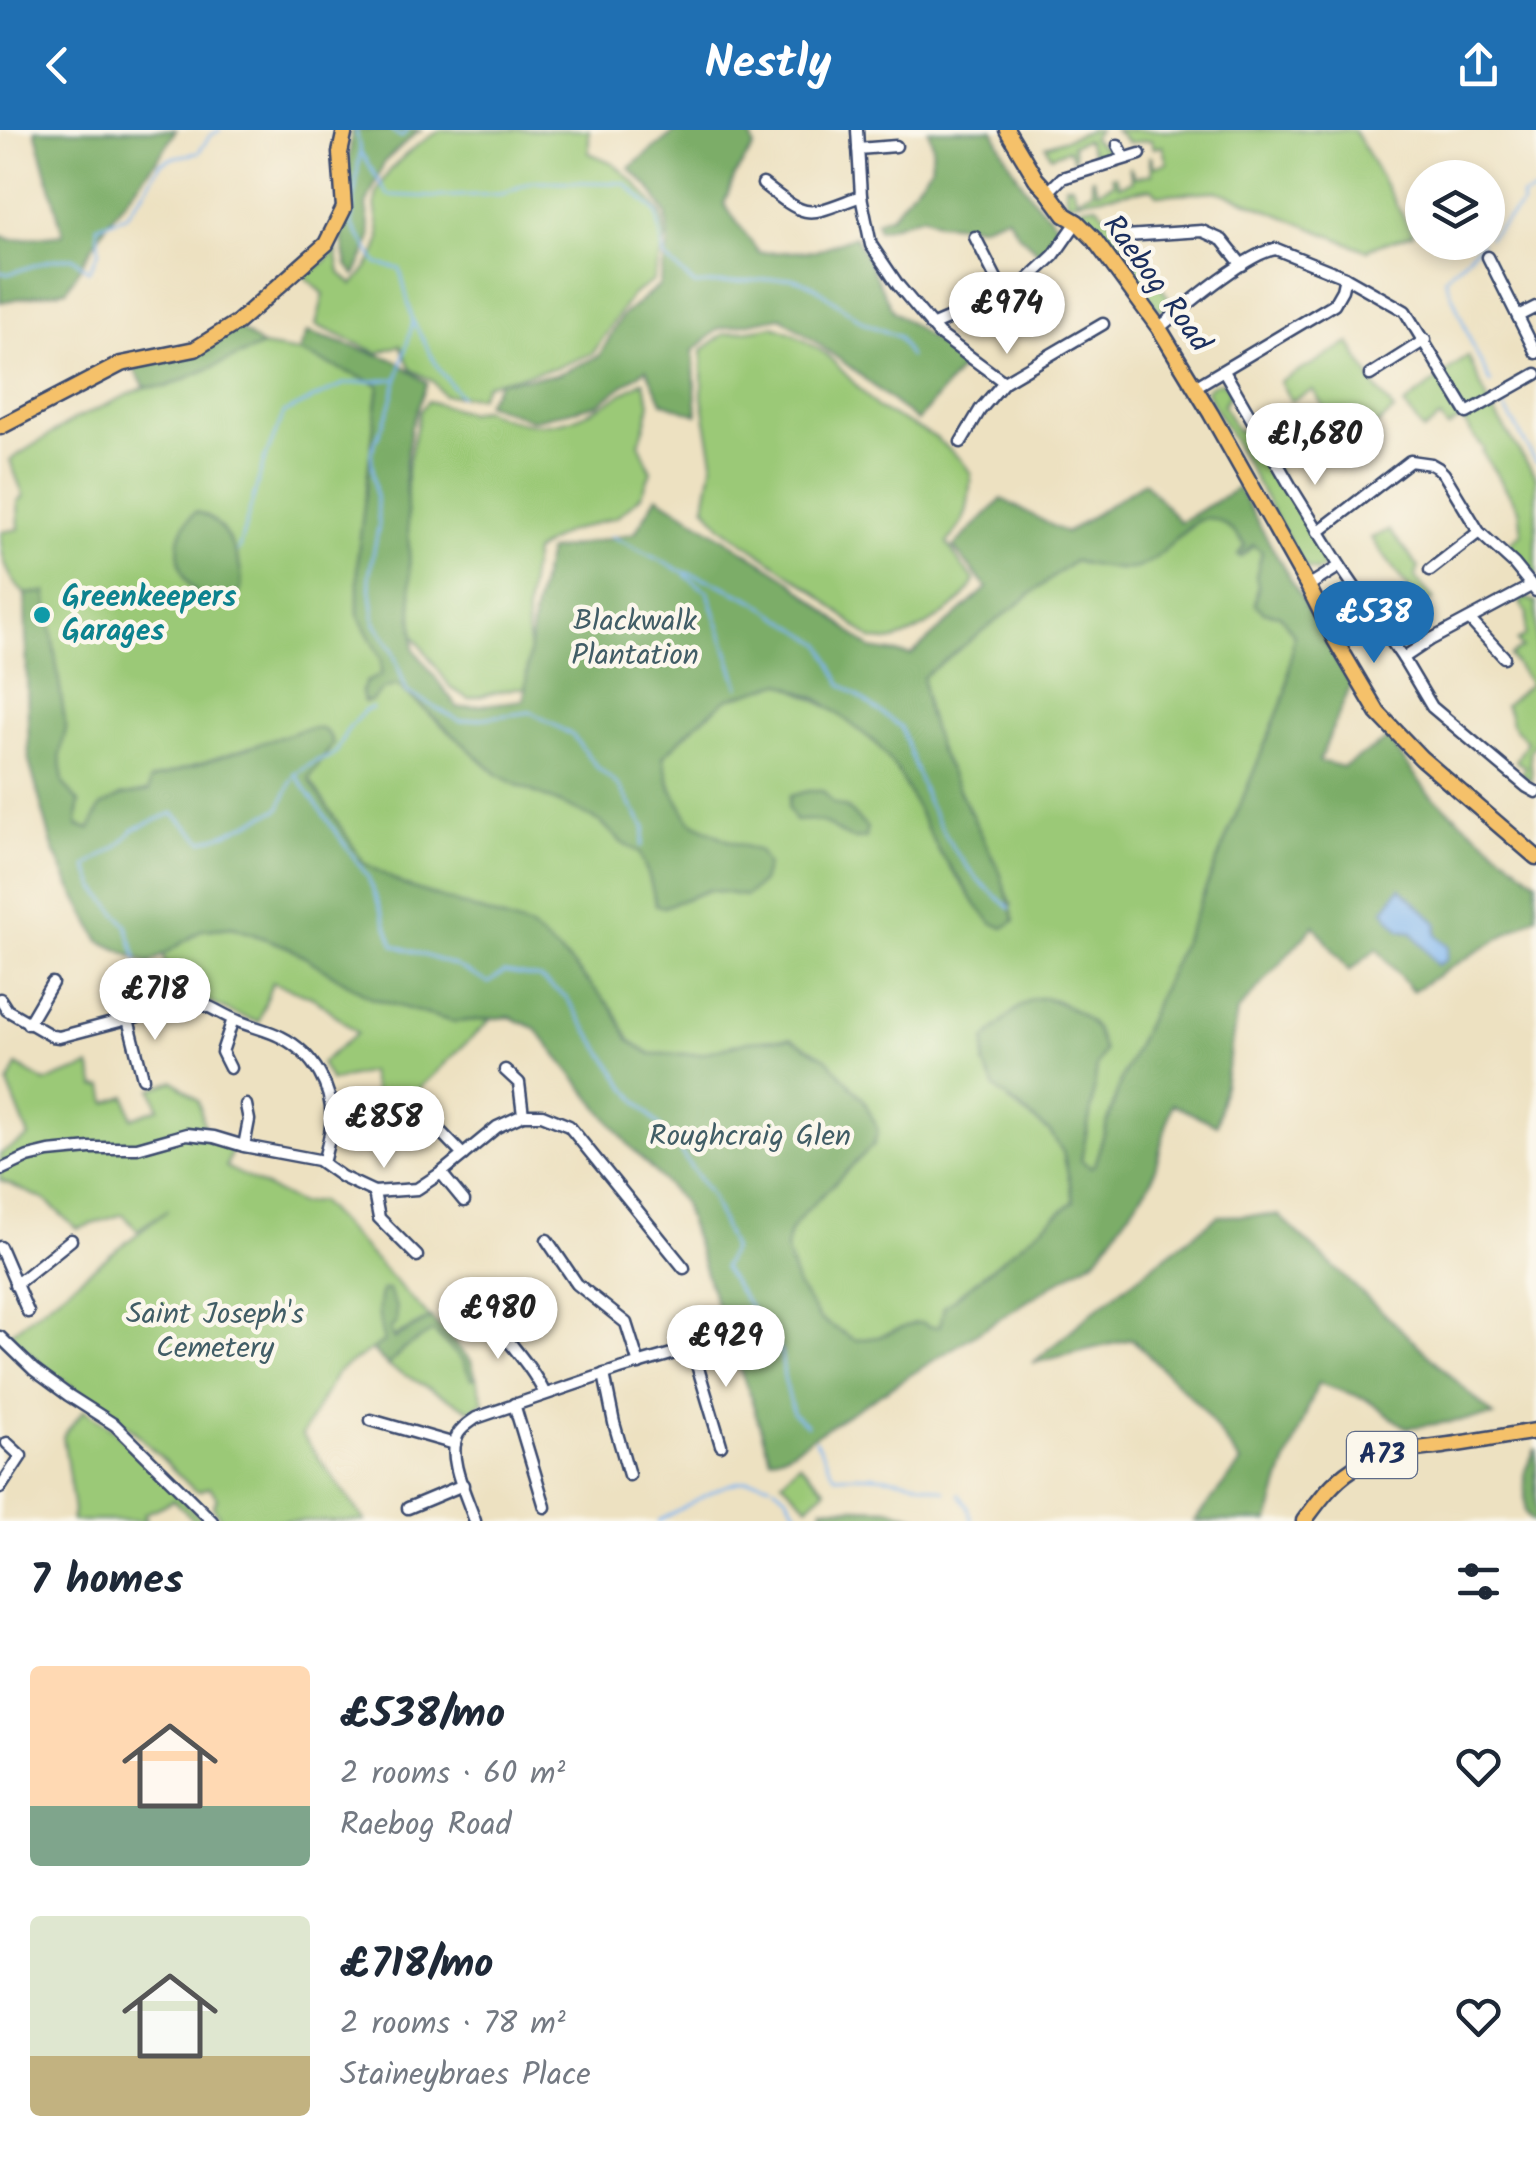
<!DOCTYPE html>
<meta charset="utf-8">
<style>
body{margin:0;font-family:Kalam,sans-serif;background:#f2f2f3;color:#1f2937;height:100vh;display:flex;flex-direction:column;font-size:38px;white-space:nowrap}
*{box-sizing:border-box;margin:0}
p{font-size:32px;color:#747a83}
.icon{flex:none;width:55px;height:55px;fill:none;stroke:currentColor;stroke-width:2;stroke-linecap:round;stroke-linejoin:round}
.map{position:relative;height:1391px;overflow:hidden}
.drawer{display:flex;flex-direction:column;background:#fff;flex:1}
.drawer>*{flex:none}
.fabs{position:absolute;left:1405px;top:30px;display:grid;gap:20px}
.fabs a{display:grid;place-items:center;width:100px;height:100px;border-radius:50%;background:#fff;box-shadow:0 5px 15px #0003;font-size:50px}
.price{position:absolute;translate:-50% -85px;padding:0 22px;border-radius:35px;background:#fff;color:#222;font-size:32px;line-height:65px;filter:drop-shadow(0 2px 5px #0008)}
.price::after{content:'';position:absolute;left:50%;top:60px;width:30px;height:22px;margin-left:-15px;background:inherit;clip-path:polygon(0 0,100% 0,50% 100%)}
.price.current{background:#1f6fb2;color:#fff}
ul{padding:0;list-style:none}
li{display:flex;align-items:center;gap:30px;height:250px;padding:0 30px}
li span{display:grid;place-items:center;flex:none;width:280px;height:200px;border-radius:10px;color:#555}
li>.icon{margin-inline-start:auto}
span .icon{width:120px;height:120px;fill:#fffc;stroke-width:1}
li b{font-size:42px}
h2{display:flex;justify-content:space-between;align-items:center;height:120px;padding:0 30px;font-size:42px}
header{display:flex;justify-content:space-between;align-items:center;height:130px;padding:0 30px;background:#1f6fb2;color:#fff;font-size:45px;font-weight:700}
.map>svg:first-child{display:block}
.green{fill:#9bc977;stroke:#5b7c6a;stroke-width:2.5}
.forest{fill:#7cad68;stroke:#4c6e63;stroke-width:2.5}
.water{fill:#81b7f0;stroke:#4e73a7;stroke-width:2.5}
.lines{fill:none;stroke-linecap:round;stroke-linejoin:round}
.stream{stroke:#81b7f0;stroke-width:2.5}
.minor-casing{stroke:#3a4a6d;stroke-width:15}
.major-casing{stroke:#3a4a6d;stroke-width:19}
.minor{stroke:#fff;stroke-width:10}
.major{stroke:#f5c16b;stroke-width:14}
.culture-dot{fill:#0f9aa8;stroke:#fbf7ec;stroke-width:4}
.labels{text-anchor:middle;dominant-baseline:central;stroke-width:9;stroke-linejoin:round;paint-order:stroke}
.shield{fill:#fbf7ec;stroke:#5e6b89;stroke-width:2.5}
.shield-label{font-size:28px;font-weight:bold;fill:#1b2f5e}
.street-label{font-size:30px;fill:#1b2f5e;stroke:#fbf7ec}
.culture-label{font-size:30px;font-weight:bold;fill:#0d838f;stroke:#fbf7ec;text-anchor:start}
.park-label{font-size:30px;fill:#415d66;stroke:#fbf7ec}
</style>
<header><svg class="icon" aria-label="back" viewBox="0 0 24 24"><path d="M15 5l-7 7 7 7"/></svg>Nestly<svg class="icon" aria-label="share" viewBox="0 0 24 24"><path d="M12 15V3M7 8l5-5 5 5M5 13v7h14v-7"/></svg></header>
<div class="map">
<svg width="1536" height="1391" viewBox="0 0 1536 1391">
<rect width="100%" height="100%" fill="#fbf7ec"/>
<filter id="ink" filterUnits="userSpaceOnUse"><feTurbulence type="fractalNoise" baseFrequency=".01" numOctaves="2"/><feDisplacementMap in="SourceGraphic" scale="20" xChannelSelector="R" yChannelSelector="G"/><feConvolveMatrix kernelMatrix="1 2 1 2 8 2 1 2 1" color-interpolation-filters="sRGB"/></filter>
<filter id="wash" filterUnits="userSpaceOnUse"><feTurbulence type="fractalNoise" baseFrequency=".0048" numOctaves="4" result="noise"/><feDisplacementMap in="SourceGraphic" scale="40" xChannelSelector="R" yChannelSelector="G"/><feGaussianBlur stdDeviation="2.25" result="paint"/><feColorMatrix in="noise" values="0 0 0 0 0 0 0 0 0 0 0 0 0 0 0 0 0 1.4 0 .05"/><feComposite in="paint" operator="in"/></filter>
<g filter="url(#wash)">
<rect width="100%" height="100%" fill="#ede1c1"/>
<!-- green -->
<g class="green">
<path d="M442,0H589V23L613,33L635,53L661,83L666,109L653,151L632,165L593,223L558,237L486,254L479,267L443,265L434,252L411,239L400,215L378,223L316,195L324,164L304,146L327,130L336,119L340,143L353,155C364,142 379,124 380,107C380,93 373,81 376,67C383,39 418,12 442,0Z"/>
<polygon points="1090,0 1099,0 1092,8 1103,18 1110,12 1115,22 1114,24 1109,22 1096,27 1093,25 1086,10 1072,15 1075,29 1073,29 1068,19 1051,26 1046,16"/>
<polygon points="1115,0 1354,0 1413,104 1369,118 1368,121 1238,68 1216,61 1158,65 1152,58 1067,72 1065,55 1072,55 1077,68 1093,61 1091,49 1093,48 1098,61 1114,53 1112,46 1116,46 1119,56 1132,51 1129,36 1135,47 1152,44 1149,27 1151,27 1154,37 1167,33 1162,16 1154,18 1151,10 1128,13"/>
<polygon points="1096,75 1119,99 1124,113 1132,113 1133,118 1176,178 1169,183 1157,179 1097,99 1077,81 1081,77"/>
<path d="M774,196L792,203L826,224L879,279L935,307L961,330L971,343C968,378 970,386 947,413L962,436L975,450C965,475 914,507 888,511C883,511 877,510 872,510L814,461L722,397L705,376L713,330L702,268V220L724,204Z"/>
<polygon points="1350,213 1375,256 1394,281 1350,318 1313,260 1291,271 1280,252"/>
<path d="M262,216L299,222L379,254L358,423V485L381,529V545L371,571L382,559L397,555L498,645L515,654L569,677L602,693L622,713L639,722L664,777L709,760L746,766L759,721C739,714 708,706 692,692C675,678 668,647 663,627L695,595L727,569L781,553C825,573 871,599 898,641C914,667 924,698 941,724C952,741 965,757 976,775H1012L981,703L938,618L927,581L922,547L1074,431C1090,436 1106,436 1122,440L1176,410L1202,387H1213L1234,401L1245,415L1238,425L1241,427L1254,415L1262,422L1256,446L1258,456L1255,474L1264,482L1280,485L1294,505L1286,563L1192,792L1121,950L1094,1036L1090,1037L1081,1030L1092,975L1097,935L1104,921C1088,901 1066,861 1037,869C1025,872 1013,884 1003,891L1010,972L1050,1002L1063,1022L1074,1071L945,1177L940,1195L936,1198L915,1193L878,1207L855,1210L820,1189L797,1155L786,1118L790,1102L805,1082L874,1014L748,911L700,924H651L630,910L613,879L448,772L404,755L364,733L309,649L333,614L295,602L244,621L149,661L121,666L90,699L77,695L79,673L63,653L59,625L66,599L45,462L25,464C7,448 0,425 1,402L19,399L18,371L24,367L10,330L75,289L145,257H166Z"/>
<polygon points="1468,226 1490,276 1536,347 1536,444 1533,446 1505,417 1522,403 1519,379 1482,322 1484,319 1461,289 1448,298 1440,288 1423,301 1404,275"/>
<path d="M643,251L650,272L647,289L639,313L651,341L642,365L617,387L564,403L534,422C528,473 516,512 548,558H515L469,569L451,558L406,495L407,339L420,281L428,271L469,283L483,279C549,312 586,286 643,251Z"/>
<path d="M1221,252L1228,257L1230,264L1223,275L1237,301L1248,299L1257,306L1324,421C1326,430 1326,437 1317,441L1308,439L1301,432L1212,272L1206,260L1213,254Z"/>
<polygon points="1389,400 1419,437 1415,448 1434,469 1422,477 1371,408"/>
<polygon points="1525,468 1536,472 1536,613 1530,622 1532,651 1521,644 1525,637 1516,631 1527,612 1512,594 1509,582 1505,575 1530,554 1510,526 1522,518 1517,511 1525,506 1527,483 1520,473"/>
<path d="M232,797L288,817L371,868L453,892L491,889L396,981L379,977L369,942L331,951L321,933L357,903L313,867L272,852L259,892C248,888 236,885 226,880C208,871 196,864 176,867L163,825L202,800Z"/>
<polygon points="17,935 45,952 90,936 96,957 104,957 107,973 126,966 132,988 159,978 152,959 174,951 198,970 205,999 233,1018 226,1037 300,1074 319,1071 430,1188 384,1212 338,1241 302,1305 365,1391 222,1391 213,1377 217,1368 210,1357 199,1361 193,1359 132,1299 44,1237 9,1204 169,1079 137,1100 123,1084 77,1099 45,1070 0,1050 0,1024 29,1007 8,954"/>
<polygon points="433,1200 463,1231 471,1248 476,1247 484,1272 470,1280 388,1236 402,1220"/>
<polygon points="84,1280 114,1300 203,1391 194,1391 174,1370 144,1384 147,1391 72,1391 74,1381 63,1306"/>
<polygon points="799,1333 826,1359 808,1376 782,1351"/>
</g>
<!-- forest -->
<g class="forest">
<polygon points="35,0 176,0 160,26 105,96 66,160 0,172 0,105 12,110 63,104"/>
<polygon points="352,0 423,0 417,2 385,31 366,75 371,107 367,120 355,145 347,135 341,105 351,66 348,38"/>
<polygon points="677,0 750,0 754,17 735,45 724,74 759,123 816,121 855,106 893,181 965,234 917,291 850,237 781,187 718,199 693,221 697,285 662,272 646,239 598,274 532,290 485,273 500,251 556,245 599,226 622,186 659,156 669,112 666,84 650,58 629,38"/>
<path d="M928,0H993C1005,24 1018,50 1035,71C1046,85 1053,84 1060,102L1042,126L1018,104L1007,86L980,96L938,93L923,86L878,100L876,91L892,85L931,37L933,15Z"/>
<polygon points="238,198 262,216 166,257 145,257 133,238"/>
<path d="M307,202L395,230L427,253L411,297L405,337L414,519L458,578L524,570L533,488L548,421L635,403L657,366L787,448L871,519L911,525L987,458L953,417L1002,369L1066,403L1144,352L1180,392L1238,358L1351,555L1319,631L1343,637L1388,609L1429,664L1536,751V786L1412,861L1377,819L1349,841L1314,795L1237,882L1217,995L1172,974L1152,1050L1097,1127L787,1323L770,1328L749,1262L729,1213L682,1071L628,1014L535,898L510,887L453,892L371,868L288,817L233,797L202,800L149,834L100,811L70,756L53,718L29,631L25,464L46,462L66,599L60,625L63,653L79,673L77,696L90,699L100,677L121,666L149,661L150,650L295,602C311,597 328,593 333,614L309,649L364,733L404,755L531,798L570,832L613,879L630,911L651,924H700L748,911L791,908L826,928L864,970L878,1000L874,1014L805,1082L790,1101L786,1118L797,1155L820,1189L855,1210L878,1207L915,1193H924L927,1196L937,1197L940,1195L944,1177L1074,1071L1063,1022L1050,1002L995,958L984,934L985,910C997,898 1017,875 1033,869C1050,863 1086,885 1095,898C1099,904 1101,914 1104,921L1097,935L1092,975L1081,1030L1090,1037L1094,1035L1121,950L1192,792L1286,563L1294,505L1280,485L1264,482L1255,474L1258,456L1256,446L1262,422L1253,415L1240,427L1238,425L1245,415C1193,350 1185,421 1137,438C1125,442 1087,435 1074,431L923,547L927,581L938,618L1000,742L1015,791L1003,798L992,793L976,775L961,751L940,723L898,642L877,614L820,570L781,553L727,569L695,595L663,627L671,658L690,691L727,710L759,721L767,735L762,752L746,766L709,760L664,777L656,775L649,747L639,722L622,713L602,693L569,677L515,654L498,645L398,555L383,559L371,571L364,572L361,563L366,552L381,545V529L358,485V423L379,255L299,222Z"/>
<path d="M195,382C223,385 246,434 241,459C240,462 235,471 233,473C197,481 174,443 179,410C181,398 188,389 195,382Z"/>
<path d="M808,661H823L833,673L847,678L867,698L866,708C848,712 842,703 828,695C818,689 806,690 795,691L788,678L790,666Z"/>
<polygon points="1278,1085 1494,1286 1406,1298 1364,1268 1318,1253 1281,1347 1269,1391 1194,1391 1241,1333 1201,1277 1132,1209 1033,1233 1097,1178 1218,1086"/>
<path d="M382,1160H388L396,1177L397,1192L390,1199L394,1209L431,1188L471,1231L476,1247L471,1249L463,1231L433,1201L402,1220L388,1236L372,1220L384,1212C379,1194 376,1178 382,1160Z"/>
<polygon points="1536,1318 1536,1391 1531,1391 1525,1382 1525,1340"/>
<polygon points="823,1377 891,1379 928,1391 820,1391"/>
</g>
<!-- water -->
<polygon class="water" points="1400,758 1437,793 1436,805 1448,817 1446,830 1437,835 1412,802 1400,800 1384,780"/>
<g class="lines">
<!-- stream -->
<g class="stream">
<polyline points="356,0 360,21 351,93 378,134 400,139 413,192 389,280 371,322 379,394 369,446 375,494 392,519 407,562 460,591 531,582 572,605 598,638 619,656 645,698 642,716"/>
<polyline points="391,0 401,7 408,0"/>
<polyline points="361,23 388,65 433,67 502,64 533,51 625,53 657,83 664,127 695,155 791,148 814,156 864,193 899,207 909,227"/>
<polyline points="1488,108 1522,75 1521,67 1536,62"/>
<polyline points="1482,112 1445,148 1474,219 1491,253"/>
<polyline points="0,142 8,144 50,130 72,127 89,141 99,121 97,96 125,86 143,63 161,33 175,27 198,23 210,6 220,0"/>
<polyline points="414,193 439,239 460,266"/>
<polyline points="1504,276 1536,332"/>
<polyline points="611,406 681,441 712,451 753,470 822,514 841,554 901,597 927,671 952,717 978,750 1010,778"/>
<polyline points="238,421 264,331 284,283 344,254 395,249"/>
<polyline points="685,445 708,462 739,557"/>
<polyline points="297,643 318,630 330,627 337,621 346,602 364,581 372,578"/>
<polyline points="137,830 127,796 95,757 87,736 118,716 134,699 173,683 203,711 227,703 279,679 295,644 368,747 394,815 456,836 489,853 504,842 539,848 566,867 627,959 675,1014 711,1066 732,1118 723,1138 781,1222 784,1247 793,1283 807,1296"/>
<path d="M815,1310L835,1346C875,1343 907,1348 945,1361"/>
<polyline points="774,1356 786,1365 803,1391"/>
<polyline points="959,1364 968,1377 972,1391"/>
<path d="M658,1391C690,1376 734,1339 770,1354"/>
<polyline points="941,1391 952,1391"/>
</g>
</g>
</g>
<g filter="url(#ink)">
<g class="lines">
<defs>
<g id="minor">
<polyline points="857,0 861,66 871,115 898,155 939,204 1004,252"/>
<polyline points="1118,15 1125,28"/>
<polyline points="858,19 896,16"/>
<path d="M763,54C810,91 806,86 861,66"/>
<polyline points="1048,62 1062,48 1140,24"/>
<polyline points="1126,106 1202,101 1222,110 1242,135"/>
<polyline points="975,107 1005,166"/>
<polyline points="1488,127 1536,223"/>
<polyline points="1518,186 1536,177"/>
<polyline points="931,196 1018,159 1054,125 1077,92"/>
<path d="M1159,198C1183,178 1248,122 1276,119L1345,147L1405,181L1467,283L1536,244"/>
<polyline points="1224,241 1291,357 1340,436 1403,528 1432,577 1527,657 1536,662"/>
<polyline points="1370,245 1425,210"/>
<polyline points="1195,257 1334,174 1342,160 1345,147"/>
<polyline points="961,312 980,280 1004,252 1103,194"/>
<polyline points="1318,402 1410,331 1431,334 1438,338 1444,344 1479,402 1514,434 1536,461"/>
<polyline points="1430,440 1479,402"/>
<polyline points="1308,456 1340,436"/>
<polyline points="1470,490 1504,527"/>
<polyline points="1403,528 1430,510 1531,456"/>
<path d="M0,869L7,880L52,906L59,907L188,873C208,872 219,884 238,891C252,897 268,900 281,907C313,923 335,959 331,996C330,1008 326,1021 323,1033"/>
<polyline points="128,889 143,948"/>
<polyline points="28,894 52,853"/>
<polyline points="230,938 222,922 233,889"/>
<polyline points="505,940 519,953 523,985"/>
<polyline points="433,994 463,1025"/>
<polyline points="244,1016 249,990 246,975"/>
<polyline points="0,1040 28,1027 49,1022 90,1018 137,1018 187,1004 214,1007 244,1016 318,1030 342,1047 374,1062 417,1059 441,1043 497,997 523,985 542,985 569,996 684,1138"/>
<polyline points="441,1043 464,1071"/>
<polyline points="374,1062 379,1088 417,1126"/>
<polyline points="547,1110 577,1154 626,1193 639,1234"/>
<polyline points="0,1117 28,1182"/>
<polyline points="15,1155 71,1110"/>
<path d="M485,1180C504,1208 530,1233 545,1264"/>
<polyline points="0,1207 34,1240 68,1265 115,1295 212,1391"/>
<polyline points="604,1244 614,1293 629,1345"/>
<polyline points="514,1274 545,1377"/>
<polyline points="371,1290 455,1314"/>
<polyline points="0,1358 21,1326 7,1313"/>
<polyline points="408,1378 463,1355"/>
<path d="M475,1391C467,1367 446,1327 458,1304C462,1297 469,1293 476,1288L620,1239L692,1218L721,1315"/>
</g>
<g id="major">
<polyline points="1007,0 1036,49 1048,62 1065,85 1077,92 1093,108 1159,198 1211,284 1308,456 1335,510 1378,583 1421,628 1536,727"/>
<polyline points="0,297 121,234 195,219 238,192 326,114 344,78 340,23 345,0"/>
<path d="M1304,1391C1318,1372 1332,1352 1352,1339C1379,1321 1411,1320 1442,1316C1474,1312 1505,1306 1536,1301"/>
</g>
</defs>
<!-- minor casing -->
<use href="#minor" class="minor-casing"/>
<!-- major casing -->
<use href="#major" class="major-casing"/>
<!-- minor -->
<use href="#minor" class="minor"/>
<!-- major -->
<use href="#major" class="major"/>
</g>
</g>
<!-- markers -->
<circle class="culture-dot" cx="42" cy="485" r="10"/>
<g class="labels">
<!-- shield labels -->
<rect class="shield" x="1347" y="1302" width="70" height="46" rx="8"/>
<g class="shield-label">
<text x="1382" y="1325">A73</text>
</g>
<!-- street labels -->
<g class="street-label">
<text transform="translate(1156 154) rotate(54)">Raebog Road</text>
</g>
<!-- culture labels -->
<g class="culture-label">
<text x="62" y="468">Greenkeepers<tspan x="62" dy="34">Garages</tspan></text>
</g>
<!-- park labels -->
<g class="park-label">
<text x="635" y="492">Blackwalk<tspan x="635" dy="34">Plantation</tspan></text>
<text x="750" y="1007">Roughcraig Glen</text>
<text x="215" y="1185">Saint Joseph's<tspan x="215" dy="34">Cemetery</tspan></text>
</g>
</g>
</svg>
<div class="fabs">
<a><svg class="icon" aria-label="layers" viewBox="0 0 24 24"><path d="M12 4l9 5-9 5-9-5zM3 14l9 5 9-5"/></svg></a>
</div>
<b class="price" style="left:1007px;top:227px">£974</b>
<b class="price" style="left:1315px;top:358px">£1,680</b>
<b class="price current" style="left:1374px;top:536px">£538</b>
<b class="price" style="left:155px;top:913px">£718</b>
<b class="price" style="left:384px;top:1041px">£858</b>
<b class="price" style="left:498px;top:1232px">£980</b>
<b class="price" style="left:726px;top:1260px">£929</b>
</div>
<section class="drawer">
<h2>7 homes<svg class="icon" aria-label="filters" viewBox="0 0 24 24"><path d="M4 7h16M4 17h16"/><circle cx="9" cy="7" r="2"/><circle cx="15" cy="17" r="2"/></svg></h2>
<ul>
<li><span style="background:linear-gradient(#ffd9b3 70%,#7fa58c 0)"><svg class="icon" aria-label="home" viewBox="0 0 24 24"><path d="M3 11l9-7 9 7M6 9v11h12V9"/></svg></span><div><b>£538/mo</b><p>2 rooms · 60 m²</p><p>Raebog Road</p></div><svg class="icon" aria-label="heart" viewBox="0 0 24 24"><path d="M12 20l-8-8c-3-5 5-10 8-4 3-6 11-1 8 4z"/></svg></li>
<li><span style="background:linear-gradient(#dfe7d0 70%,#c2b280 0)"><svg class="icon" aria-label="home" viewBox="0 0 24 24"><path d="M3 11l9-7 9 7M6 9v11h12V9"/></svg></span><div><b>£718/mo</b><p>2 rooms · 78 m²</p><p>Staineybraes Place</p></div><svg class="icon" aria-label="heart" viewBox="0 0 24 24"><path d="M12 20l-8-8c-3-5 5-10 8-4 3-6 11-1 8 4z"/></svg></li>
</ul>
</section>
